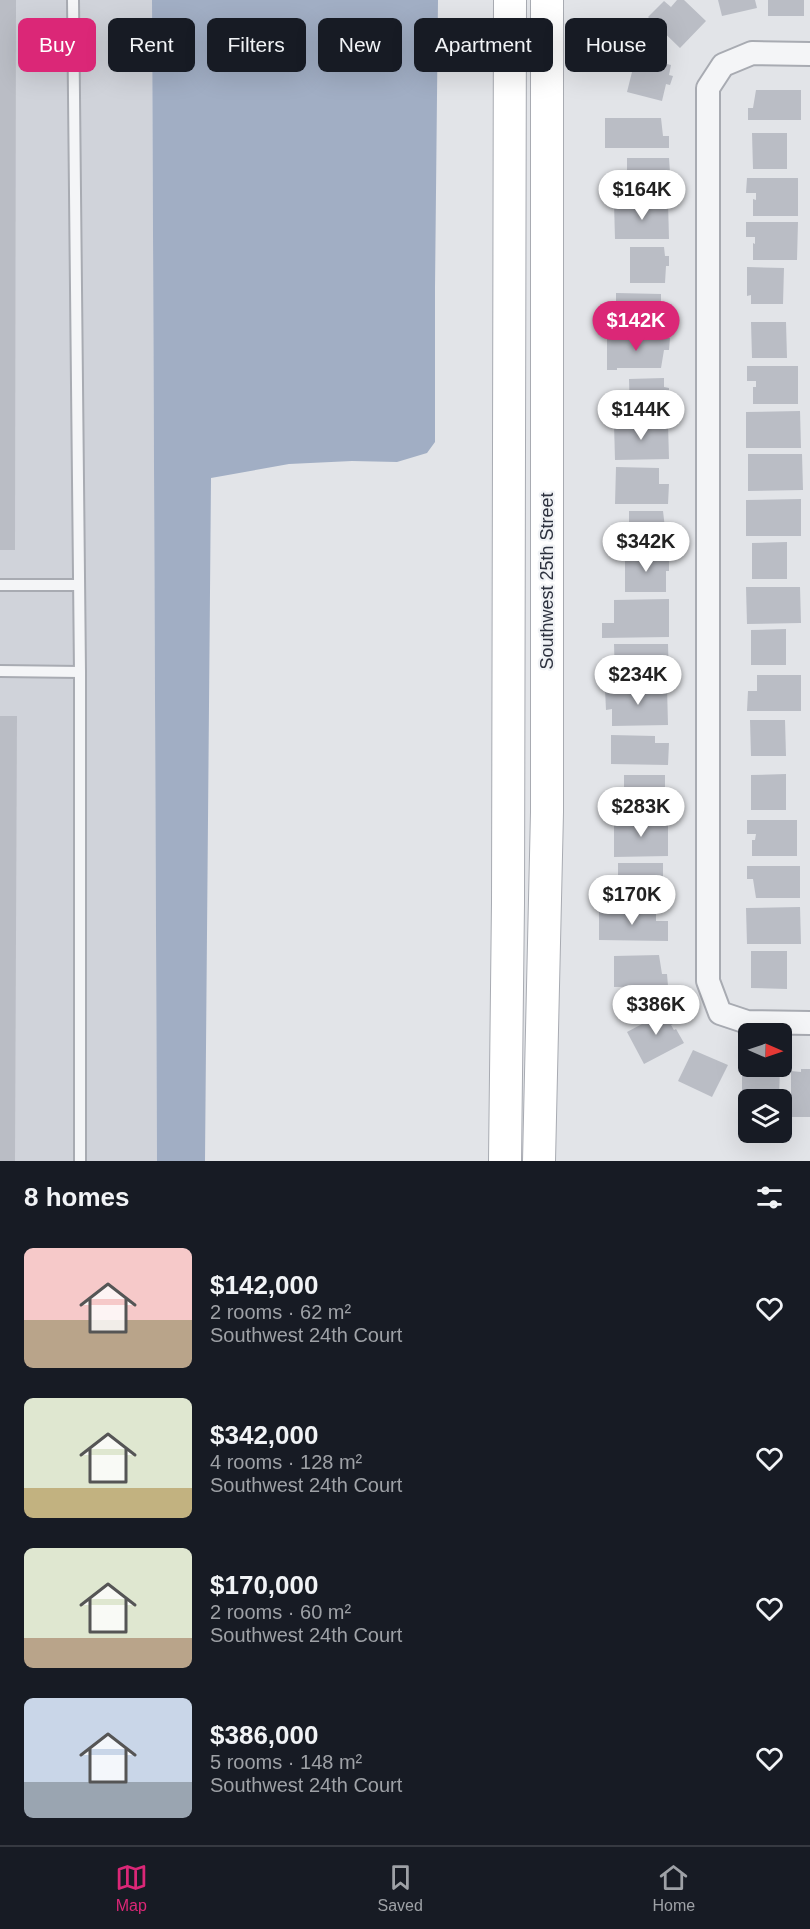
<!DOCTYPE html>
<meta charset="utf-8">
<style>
body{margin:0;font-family:Arial,sans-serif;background:#242831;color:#f1f3f6;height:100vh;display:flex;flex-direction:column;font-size:22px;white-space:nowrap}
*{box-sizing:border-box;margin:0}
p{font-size:20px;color:#9ea1a6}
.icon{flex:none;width:33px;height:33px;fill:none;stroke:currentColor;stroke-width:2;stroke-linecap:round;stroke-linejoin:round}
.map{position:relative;height:1161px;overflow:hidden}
.drawer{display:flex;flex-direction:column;background:#171b24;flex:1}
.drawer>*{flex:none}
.banner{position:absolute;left:18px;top:18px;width:774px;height:54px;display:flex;gap:12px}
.needle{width:39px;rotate:92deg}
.buttons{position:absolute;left:738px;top:1023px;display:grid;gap:12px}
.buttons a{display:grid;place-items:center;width:54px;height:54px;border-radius:9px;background:#171b24;box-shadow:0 6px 24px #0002;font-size:30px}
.price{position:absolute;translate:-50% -51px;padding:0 14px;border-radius:21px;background:#fff;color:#222;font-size:20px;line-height:39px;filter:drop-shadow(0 2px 3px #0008)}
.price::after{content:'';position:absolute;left:50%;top:36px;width:18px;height:14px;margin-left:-9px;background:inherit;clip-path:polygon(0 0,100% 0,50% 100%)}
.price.active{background:#db2777;color:#fff}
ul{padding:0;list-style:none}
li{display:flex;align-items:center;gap:18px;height:150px;padding:0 24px}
li span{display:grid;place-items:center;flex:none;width:168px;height:120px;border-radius:9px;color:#555}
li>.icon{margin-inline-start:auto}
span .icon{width:72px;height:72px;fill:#fffc;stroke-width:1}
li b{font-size:26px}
h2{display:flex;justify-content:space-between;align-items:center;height:72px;padding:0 24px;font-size:26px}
.chip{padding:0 21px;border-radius:9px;background:#171b24;box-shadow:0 6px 24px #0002;font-size:21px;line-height:54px}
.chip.active{background:#db2777;color:#fff}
.dock{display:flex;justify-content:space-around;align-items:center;height:84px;border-top:2px solid #363941;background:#171b24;font-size:16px;color:#9ea1a6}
.dock a{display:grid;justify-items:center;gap:3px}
.dock .active{color:#db2777}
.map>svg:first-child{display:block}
.built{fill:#d0d3da}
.water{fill:#a1aec4}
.building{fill:#babdc5}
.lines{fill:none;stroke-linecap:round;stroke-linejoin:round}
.lane-casing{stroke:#a8abb2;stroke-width:14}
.street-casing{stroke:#a8abb2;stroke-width:26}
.secondary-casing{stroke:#a8abb2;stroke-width:34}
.lane{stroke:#f4f5f7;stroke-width:10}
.street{stroke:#f4f5f7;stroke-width:22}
.secondary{stroke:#fff;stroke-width:32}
.labels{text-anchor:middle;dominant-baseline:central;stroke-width:4.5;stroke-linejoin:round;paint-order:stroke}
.street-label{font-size:18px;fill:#2c313e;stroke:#f1f3f6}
</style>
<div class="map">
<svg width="810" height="1161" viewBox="0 0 810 1161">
<rect width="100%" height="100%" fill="#e2e4e8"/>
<!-- built -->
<polygon class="built" points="0,0 152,0 157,1161 0,1161"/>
<!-- water -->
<polygon class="water" points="152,0 438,0 435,288 435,442 427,453 397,462 352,461 289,464 211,478 205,1161 157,1161"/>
<!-- building -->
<g class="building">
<polygon points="0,0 16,0 15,550 0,550"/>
<polygon points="677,0 684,0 706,21 680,48 648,17 664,1 671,7"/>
<polygon points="718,0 755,0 757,8 722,16"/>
<rect x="768" y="0" width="36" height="16"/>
<polygon points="636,56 671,65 669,75 673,76 670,85 666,84 662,101 627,92"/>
<polygon points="756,90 801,90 801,120 748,120 748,108 753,108"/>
<polygon points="605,118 661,118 663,136 669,136 669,148 605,148"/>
<polygon points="752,133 787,133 787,169 753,169"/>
<polygon points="627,158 669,158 670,173 666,174 666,195 627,195"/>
<polygon points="747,178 798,178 798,216 753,216 753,199 756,200 756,193 746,193"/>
<polygon points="668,202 669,239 615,239 614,203"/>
<polygon points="746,222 798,222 797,260 753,260 753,243 755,244 755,237 746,237"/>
<polygon points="630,247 664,247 665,256 669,256 669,266 666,266 665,283 630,283"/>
<polygon points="747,267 784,268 783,304 751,304 751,295 747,296"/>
<polygon points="616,293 661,294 661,303 664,303 664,312 669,312 669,324 616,324"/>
<polygon points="751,322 786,322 787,358 752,358"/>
<polygon points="607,337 670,338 669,350 664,350 661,368 617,368 617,370 607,370"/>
<polygon points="747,366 798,366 798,404 753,404 753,387 756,387 756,381 747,381"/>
<polygon points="664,378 664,387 669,388 669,397 666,397 665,414 630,415 629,379"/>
<polygon points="800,411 801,448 746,448 746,412"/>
<polygon points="614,423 668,423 669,459 615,460"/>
<polygon points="748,454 802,454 803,490 748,491"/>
<polygon points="616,467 659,468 659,484 669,484 668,504 615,504"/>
<polygon points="801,499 801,536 746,536 746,500"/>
<polygon points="629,511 663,511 665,528 668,528 668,538 663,538 664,547 629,547"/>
<polygon points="787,542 787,579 752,579 752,543"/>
<polygon points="625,555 669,555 669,571 666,571 666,592 625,592"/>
<polygon points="746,587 800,587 801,623 747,624"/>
<polygon points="669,599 669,637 602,638 602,623 614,623 614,600"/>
<polygon points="786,629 786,665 751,665 751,630"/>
<polygon points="614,644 668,644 669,680 615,681"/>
<polygon points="757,675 801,675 801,711 747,711 748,691 757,691"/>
<polygon points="667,687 668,725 612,726 612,709 606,710 605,689"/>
<polygon points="0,716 17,716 15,1161 0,1161"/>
<polygon points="750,720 785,720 786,756 751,756"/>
<polygon points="611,735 655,736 655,743 669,743 668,765 611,764"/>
<polygon points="786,774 786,810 751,810 751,775"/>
<rect x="624" y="775" width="41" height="36"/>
<polygon points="614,820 668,820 668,856 614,857"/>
<polygon points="747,820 797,820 797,856 752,856 752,840 755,840 756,834 747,834"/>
<polygon points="618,863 663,863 663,879 659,879 659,885 668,885 668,899 618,899"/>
<polygon points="747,866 800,866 800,898 756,898 753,879 747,879"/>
<polygon points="800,907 801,944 747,944 746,908"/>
<polygon points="599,910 656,911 656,921 668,921 668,941 599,940"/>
<polygon points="751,951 787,951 787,989 751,988"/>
<polygon points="659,955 662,974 667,974 668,986 614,987 614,956"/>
<polygon points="672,1008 679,1021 671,1025 674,1030 676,1029 684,1043 644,1064 627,1032"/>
<polygon points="693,1050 728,1065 712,1097 678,1081"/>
<polygon points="742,1062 748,1062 748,1066 780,1066 779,1100 748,1100 748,1117 742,1117"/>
<polygon points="801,1069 810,1069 810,1117 791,1117 791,1071 801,1072"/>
</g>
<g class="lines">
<defs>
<g id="lane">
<polyline points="73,0 80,672 80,1161"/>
<polyline points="0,585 79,585"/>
<polyline points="0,671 80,672"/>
</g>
<polyline id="street" points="810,54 752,53 723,65 708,88 708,981 720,1013 747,1022 810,1023"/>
<g id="secondary">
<polyline points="505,1161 508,903 510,0"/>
<polyline points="539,1161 547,812 547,0"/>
</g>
</defs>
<!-- lane casing -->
<use href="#lane" class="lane-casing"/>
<!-- street casing -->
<use href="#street" class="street-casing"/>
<!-- secondary casing -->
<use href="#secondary" class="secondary-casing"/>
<!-- lane -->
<use href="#lane" class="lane"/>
<!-- street -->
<use href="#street" class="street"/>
<!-- secondary -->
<use href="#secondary" class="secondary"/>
</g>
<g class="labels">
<!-- street labels -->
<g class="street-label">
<text transform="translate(547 581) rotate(-90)">Southwest 25th Street</text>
</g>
</g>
</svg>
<div class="buttons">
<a><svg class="needle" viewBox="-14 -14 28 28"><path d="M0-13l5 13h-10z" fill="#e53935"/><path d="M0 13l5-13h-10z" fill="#9ea1a6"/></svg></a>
<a><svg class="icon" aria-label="layers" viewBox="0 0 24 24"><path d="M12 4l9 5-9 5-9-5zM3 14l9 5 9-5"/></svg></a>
</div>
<b class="price" style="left:642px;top:221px">$164K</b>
<b class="price active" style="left:636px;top:352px">$142K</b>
<b class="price" style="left:641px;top:441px">$144K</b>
<b class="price" style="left:646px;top:573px">$342K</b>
<b class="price" style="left:638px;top:706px">$234K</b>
<b class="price" style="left:641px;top:838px">$283K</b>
<b class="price" style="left:632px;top:926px">$170K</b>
<b class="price" style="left:656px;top:1036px">$386K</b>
<div class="banner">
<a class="chip active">Buy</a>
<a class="chip">Rent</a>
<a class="chip">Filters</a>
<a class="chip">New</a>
<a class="chip">Apartment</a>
<a class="chip">House</a>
</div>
</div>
<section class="drawer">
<h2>8 homes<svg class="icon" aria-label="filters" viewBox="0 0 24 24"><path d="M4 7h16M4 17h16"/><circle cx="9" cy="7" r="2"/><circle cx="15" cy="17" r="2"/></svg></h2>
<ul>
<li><span style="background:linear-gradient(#f6c9c9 60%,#b9a48a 0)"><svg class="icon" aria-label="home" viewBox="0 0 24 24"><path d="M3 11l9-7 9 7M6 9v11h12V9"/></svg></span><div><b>$142,000</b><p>2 rooms · 62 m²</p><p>Southwest 24th Court</p></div><svg class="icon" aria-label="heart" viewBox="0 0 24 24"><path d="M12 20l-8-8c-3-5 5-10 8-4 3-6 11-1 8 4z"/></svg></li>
<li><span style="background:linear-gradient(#dfe7d0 75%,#c2b280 0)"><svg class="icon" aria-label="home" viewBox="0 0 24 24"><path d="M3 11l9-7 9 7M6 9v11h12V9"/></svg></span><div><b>$342,000</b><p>4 rooms · 128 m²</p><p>Southwest 24th Court</p></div><svg class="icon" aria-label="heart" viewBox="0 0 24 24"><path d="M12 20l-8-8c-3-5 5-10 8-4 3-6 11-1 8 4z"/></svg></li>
<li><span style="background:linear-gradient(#dfe7d0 75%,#b9a48a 0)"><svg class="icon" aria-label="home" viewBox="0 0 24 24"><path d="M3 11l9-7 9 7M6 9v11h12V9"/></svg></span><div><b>$170,000</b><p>2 rooms · 60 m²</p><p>Southwest 24th Court</p></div><svg class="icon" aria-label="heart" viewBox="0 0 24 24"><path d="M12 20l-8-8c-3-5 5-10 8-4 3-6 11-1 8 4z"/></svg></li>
<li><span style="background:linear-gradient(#c9d6e8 70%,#9aa5b1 0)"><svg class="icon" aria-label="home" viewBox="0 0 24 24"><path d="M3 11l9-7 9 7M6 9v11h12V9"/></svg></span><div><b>$386,000</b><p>5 rooms · 148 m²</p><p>Southwest 24th Court</p></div><svg class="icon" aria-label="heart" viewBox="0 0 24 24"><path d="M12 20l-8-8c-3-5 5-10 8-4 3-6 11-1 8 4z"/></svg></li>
</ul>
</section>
<nav class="dock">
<a class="active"><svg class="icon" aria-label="map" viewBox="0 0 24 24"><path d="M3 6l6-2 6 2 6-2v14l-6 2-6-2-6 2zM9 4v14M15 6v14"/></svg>Map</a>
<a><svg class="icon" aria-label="saved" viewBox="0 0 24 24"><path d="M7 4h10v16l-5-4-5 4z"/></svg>Saved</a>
<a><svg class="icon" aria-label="home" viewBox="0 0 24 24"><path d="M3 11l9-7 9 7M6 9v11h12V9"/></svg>Home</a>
</nav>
